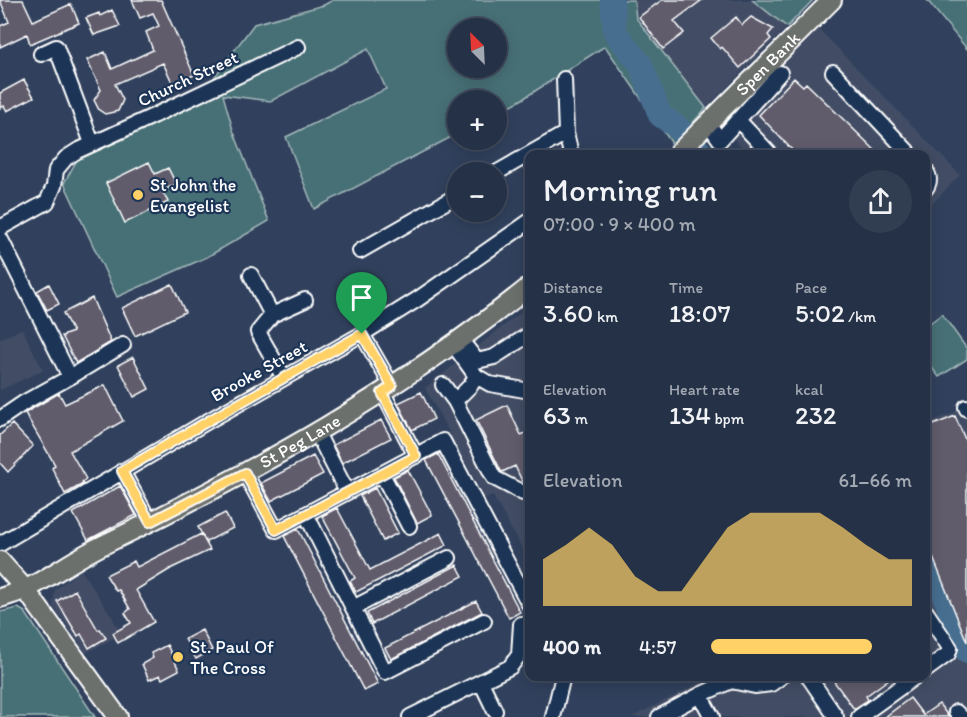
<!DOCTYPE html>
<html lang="en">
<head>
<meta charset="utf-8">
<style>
  body { margin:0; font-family:Itim,sans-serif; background:#313d51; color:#f1f3f6; height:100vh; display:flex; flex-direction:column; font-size:22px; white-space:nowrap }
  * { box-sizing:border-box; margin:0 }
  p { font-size:20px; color:#a3a9b3 }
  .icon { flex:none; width:33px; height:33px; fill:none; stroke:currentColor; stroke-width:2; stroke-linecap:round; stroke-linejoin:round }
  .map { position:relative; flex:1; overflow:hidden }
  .panel { position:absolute; left:525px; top:150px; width:405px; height:531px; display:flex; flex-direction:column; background:#253146; border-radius:12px; box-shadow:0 3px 15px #0003,0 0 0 2px #424c5f }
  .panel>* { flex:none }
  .needle { width:39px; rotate:336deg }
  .fabs { position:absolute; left:447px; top:18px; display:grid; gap:12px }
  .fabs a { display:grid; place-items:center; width:60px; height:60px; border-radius:50%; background:#253146; box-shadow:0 3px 15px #0003,0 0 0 2px #424c5f; font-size:30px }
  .pin { position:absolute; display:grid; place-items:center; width:51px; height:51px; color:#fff; margin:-62px -26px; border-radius:50% 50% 50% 0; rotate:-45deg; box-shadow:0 0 6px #0007 }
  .pin .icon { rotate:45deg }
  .round { display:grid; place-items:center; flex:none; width:63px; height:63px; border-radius:32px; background:#313d51 }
  .headline { display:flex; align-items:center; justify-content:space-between; height:102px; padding:0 18px }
  h1 { font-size:33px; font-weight:600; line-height:45px }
  .stats { display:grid; grid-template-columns:repeat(3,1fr); gap:9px; height:102px; padding:6px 18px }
  .stats div { display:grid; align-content:center }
  .stats b { font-size:26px; font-weight:600 }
  .stats small { font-size:16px; font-weight:400 }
  .stats p { font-size:16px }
  .chart { height:168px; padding:12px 18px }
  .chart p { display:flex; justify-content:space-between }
  .chart svg { width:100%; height:108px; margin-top:6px; fill:#ffd166; opacity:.7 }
  ul { padding:0 18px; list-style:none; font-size:20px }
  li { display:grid; grid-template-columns:96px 72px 1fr; align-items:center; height:45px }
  li i { height:15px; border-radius:8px; background:#ffd166 }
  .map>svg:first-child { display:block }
  .built { fill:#434d65 }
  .green { fill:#477076; stroke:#a3b8ba; stroke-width:1.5; fill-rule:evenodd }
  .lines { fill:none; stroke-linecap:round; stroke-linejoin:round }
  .river { stroke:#476e8f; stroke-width:24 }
  .building { fill:#605c6c; stroke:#fff; stroke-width:1.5 }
  .minor-casing { stroke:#fff; stroke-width:18 }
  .major-casing { stroke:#fff; stroke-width:22 }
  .minor { stroke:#1d3557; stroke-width:14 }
  .major { stroke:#6c706d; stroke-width:18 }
  .route-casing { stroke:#fff; stroke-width:12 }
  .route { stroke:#ffd166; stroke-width:8 }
  .poi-dot { fill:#ffd166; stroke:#1d3557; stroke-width:2 }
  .labels { text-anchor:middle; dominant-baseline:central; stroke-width:4.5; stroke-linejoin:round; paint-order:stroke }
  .street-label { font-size:18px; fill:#fff; stroke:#1d3557 }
  .poi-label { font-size:18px; fill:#fff; stroke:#1d3557; text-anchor:start }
</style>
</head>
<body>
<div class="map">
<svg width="967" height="717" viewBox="0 0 967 717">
  <rect width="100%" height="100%" fill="#31415d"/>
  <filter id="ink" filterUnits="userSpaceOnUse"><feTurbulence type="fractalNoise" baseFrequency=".0167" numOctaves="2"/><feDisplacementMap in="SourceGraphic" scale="12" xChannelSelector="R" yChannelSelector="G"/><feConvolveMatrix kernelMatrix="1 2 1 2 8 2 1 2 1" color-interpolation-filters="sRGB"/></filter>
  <g filter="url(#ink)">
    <!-- built -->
    <path class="built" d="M634 0H752L787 27 706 108 636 18Z
      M814 24 960 175 926 210V154H746L720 121Z
      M529 306V561L493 496 485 498 425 388Z
      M22 329 43 370 0 390V339Z
      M967 402V717H632L712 677 926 676V567L932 564 926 548V423L952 414Z
      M81 570 112 617 121 634 86 653 53 606 55 590Z"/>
    <!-- green -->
    <path class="green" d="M333 0H634L636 18 706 108 673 145 605 46 521 100 497 113 496 100H458L457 134 314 209 286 137 386 89 368 49 271 101 223 95 233 130 269 221 207 257 117 297 64 183 77 160 132 135 128 124 213 79 254 24 324 5ZM458 28H496V68H458Z
      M752 0H813L787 27Z
      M927 0H967V49Z
      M942 314 967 349V359L939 377 926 360V326Z
      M18 608 25 612 95 717H0V612Z"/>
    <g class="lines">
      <!-- river -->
      <path class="river" d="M612 0 615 32 641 65 660 115 677 127 702 154
        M926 554 967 651"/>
    </g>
    <!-- building -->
    <path class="building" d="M0 0H23L33 21 71 4 79 23 30 44 27 34 0 47V26L9 22Z
      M132 0H161L194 75 173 84 163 63 115 84 123 100 118 111 105 114 99 110 94 100 101 90 87 60 105 52 112 69 153 50 146 32 159 26 153 13 140 18Z
      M662 0H702L674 21 684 33 663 49 639 17Z
      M112 10 120 26 94 35 86 18 99 13 100 16Z
      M736 17 742 25 751 17 773 29 768 35 771 39 740 68 722 47 720 49 711 38Z
      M794 78 803 86 806 83 879 154H796L759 115Z
      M24 80 34 97 7 111 4 106 0 108V93Z
      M149 162 155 174 168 168 176 184 162 191 168 202 125 223 106 183Z
      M49 284 59 304 47 310 37 291Z
      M172 284 185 312 135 336 122 308Z
      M92 298 111 342 76 363 62 336 73 332 63 313Z
      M133 357 149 389 134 397 118 365Z
      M105 385 123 421 70 451 86 479 82 482 83 484 65 494 52 468 55 465 25 413 59 393 65 404Z
      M421 392 434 419 412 430 398 403Z
      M507 405 521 435 530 431V478L522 481 515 466 502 472 501 471 476 420Z
      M955 416 967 444V642L926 540V428Z
      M381 420 391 438 342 463 333 445Z
      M12 424 33 446 8 472 0 463V435Z
      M438 454 520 612 509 618 426 460Z
      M313 456 323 474 271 501 261 483Z
      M408 470 432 515 417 523 394 477Z
      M120 486 136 515 88 540 73 513Z
      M375 488 398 533 383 541 360 496Z
      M337 508 370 570 441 533 447 545 356 592 350 581 355 578 322 516Z
      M225 513 233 528 206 542 198 527Z
      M298 529 378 684 364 691 284 536Z
      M201 534 210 550 172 568 136 590 154 622 118 643 113 633 131 623 125 613 130 609 119 590 116 591 106 575 134 561 137 567Z
      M457 565 463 576 372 624 367 613Z
      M75 590 98 630 100 629 106 638 89 648 81 634 78 636 57 601Z
      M476 601 482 612 391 659 385 648Z
      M202 630 212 650 196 659 185 639Z
      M167 645 179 670 162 679 160 675 149 680 142 664 153 658 151 653Z
      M830 676H893L866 696 868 700 854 709Z
      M910 698 923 715 939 704 949 717H885Z"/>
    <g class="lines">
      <!-- minor casing -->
      <g class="minor-casing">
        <path id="minor" d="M41 54 56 47 92 143
          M833 72 910 154
          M564 79 566 133
          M738 120 770 154
          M708 123 720 140 780 73
          M926 171C930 177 930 182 926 188
          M496 173 566 133 571 154
          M0 228 47 202 54 186 56 170 66 158 77 151 149 118 298 47
          M0 238 70 377
          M360 251 458 195
          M251 275 272 315
          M362 334 392 386
          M453 344 476 376 490 384 530 391
          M467 348 477 361 494 357 530 334
          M284 378 258 332 272 315 305 300
          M443 385 455 401 494 478 523 493 530 490
          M383 393 416 456
          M455 401 471 385 476 376
          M966 407 967 409
          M0 419 25 402 70 377 123 345
          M317 433 347 492
          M122 471 150 522
          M245 473 276 530 443 441 529 604
          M382 474 409 526
          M306 514 385 672 484 621
          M0 544 208 421 362 334 418 299 530 221
          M353 608 449 558
          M926 612 950 648 948 654 926 670
          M808 676 836 717
          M481 682 495 711
          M700 695 731 681 755 686 771 684 782 676
          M956 712 961 717
          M410 717 510 667 519 655 521 624
          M553 717 563 676
          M659 717 700 695 712 717
          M859 717 916 676"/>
      </g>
      <!-- major casing -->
      <g class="major-casing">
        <g id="major">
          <path id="s1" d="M677 154 832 0"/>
          <path d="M0 561 25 589 118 717"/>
          <path id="s2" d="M0 598C8 595 18 593 26 589 53 576 77 557 105 544 254 472 400 391 530 286"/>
        </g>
      </g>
      <!-- minor -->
      <use href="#minor" class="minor"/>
      <!-- major -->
      <use href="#major" class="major"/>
    </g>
  </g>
  <g class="lines" filter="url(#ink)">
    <!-- route casing -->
    <g class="route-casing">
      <path id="route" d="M362 334 392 386 382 393 416 456 276 530 245 473 150 522 122 471 208 421Z"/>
    </g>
    <!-- route -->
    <use href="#route" class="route"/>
  </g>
  <!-- markers -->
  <g class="poi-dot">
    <circle cx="138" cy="195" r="6"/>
    <circle cx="178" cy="657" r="6"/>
  </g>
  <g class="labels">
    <!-- street labels -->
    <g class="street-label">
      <text stroke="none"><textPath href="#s1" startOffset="128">Spen Bank</textPath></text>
      <text transform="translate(188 79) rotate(-25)">Church Street</text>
      <text transform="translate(259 371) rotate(-29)">Brooke Street</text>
      <text stroke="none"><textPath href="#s2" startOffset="339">St Peg Lane</textPath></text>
    </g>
    <!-- poi labels -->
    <g class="poi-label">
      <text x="150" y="185">St John the<tspan x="150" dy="21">Evangelist</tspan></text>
      <text x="190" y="647">St. Paul Of<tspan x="190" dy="21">The Cross</tspan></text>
    </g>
  </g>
</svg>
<div class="fabs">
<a><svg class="needle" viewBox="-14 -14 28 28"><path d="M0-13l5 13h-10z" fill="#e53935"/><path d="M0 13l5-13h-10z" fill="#a3a9b3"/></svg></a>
<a>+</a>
<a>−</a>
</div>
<div class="pin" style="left:362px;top:334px;background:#1e9e55"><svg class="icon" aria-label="arrive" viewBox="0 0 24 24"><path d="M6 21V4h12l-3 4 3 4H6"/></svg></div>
<section class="panel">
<div class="headline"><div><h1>Morning run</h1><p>07:00 · 9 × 400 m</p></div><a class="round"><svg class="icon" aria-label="share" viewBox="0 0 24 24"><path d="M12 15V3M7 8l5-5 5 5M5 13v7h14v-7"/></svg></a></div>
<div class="stats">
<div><p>Distance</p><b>3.60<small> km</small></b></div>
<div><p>Time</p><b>18:07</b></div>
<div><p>Pace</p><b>5:02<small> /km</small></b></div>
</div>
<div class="stats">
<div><p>Elevation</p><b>63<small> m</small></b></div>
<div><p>Heart rate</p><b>134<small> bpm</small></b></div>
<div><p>kcal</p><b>232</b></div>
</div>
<div class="chart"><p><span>Elevation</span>61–66 m</p>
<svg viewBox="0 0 160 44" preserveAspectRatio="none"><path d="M0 44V25L10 19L20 12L30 19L40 32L50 38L60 38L70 25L80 12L90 6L100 6L110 6L120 6L130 12L140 19L150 25L160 25V44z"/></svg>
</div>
<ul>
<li><b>400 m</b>4:57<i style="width:80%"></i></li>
</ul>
</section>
</div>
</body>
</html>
